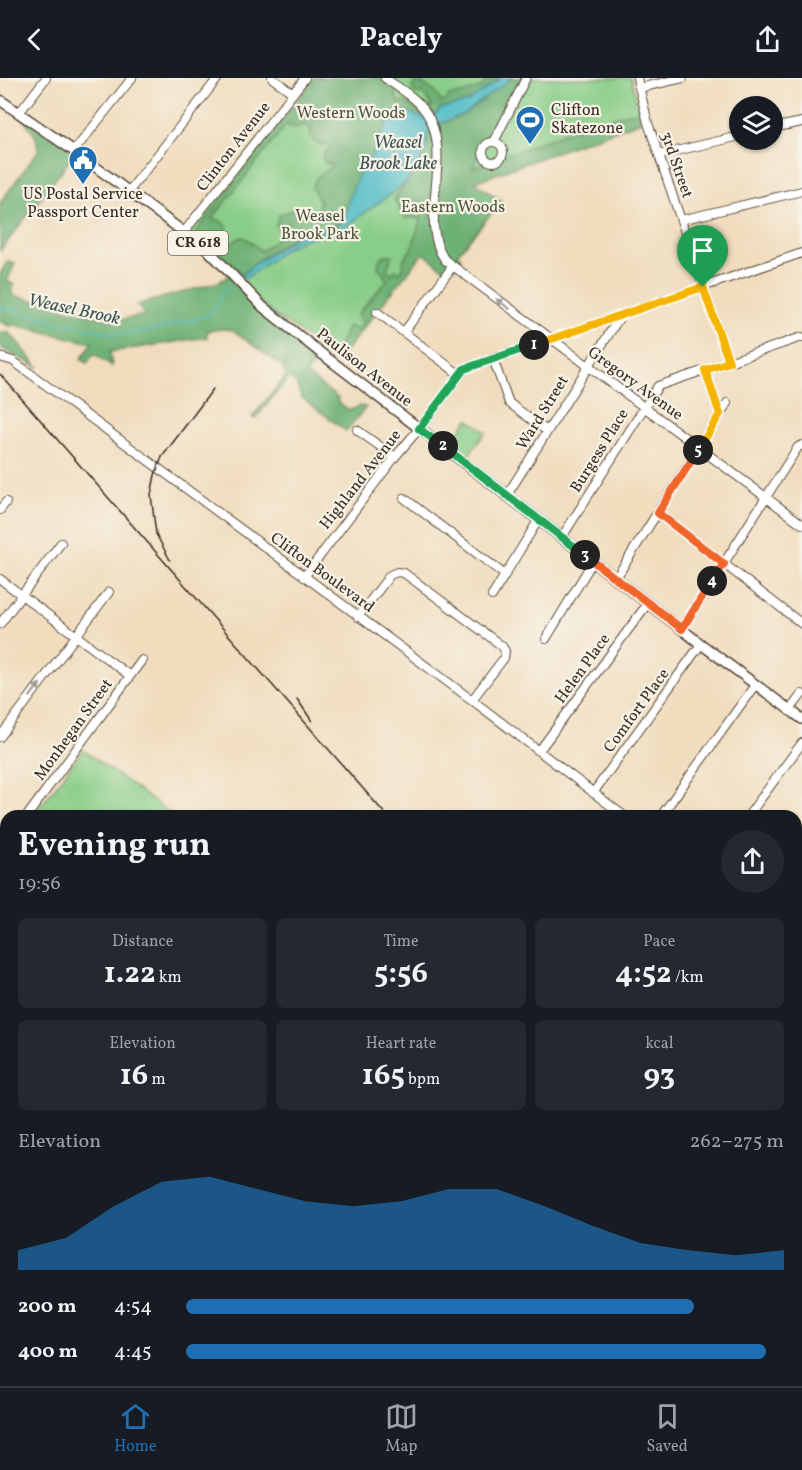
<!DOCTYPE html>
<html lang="en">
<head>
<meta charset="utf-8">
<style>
  body { margin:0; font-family:Vollkorn,serif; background:#242831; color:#f1f3f6; height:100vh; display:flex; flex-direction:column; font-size:22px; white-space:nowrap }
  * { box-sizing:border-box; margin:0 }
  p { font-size:20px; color:#9ea1a6 }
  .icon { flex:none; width:33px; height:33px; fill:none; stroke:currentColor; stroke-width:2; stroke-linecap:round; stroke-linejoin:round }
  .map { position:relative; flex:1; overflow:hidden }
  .side { position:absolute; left:0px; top:732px; width:802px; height:576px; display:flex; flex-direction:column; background:#171b24; border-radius:18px 18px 0 0; box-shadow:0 2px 4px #0004 }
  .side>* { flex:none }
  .controls { position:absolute; left:729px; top:18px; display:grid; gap:12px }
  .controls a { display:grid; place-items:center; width:54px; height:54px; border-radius:50%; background:#171b24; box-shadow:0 2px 4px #0004; font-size:30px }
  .pin { position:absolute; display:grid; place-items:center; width:51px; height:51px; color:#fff; margin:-62px -26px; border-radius:50% 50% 50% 0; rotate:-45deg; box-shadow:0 0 6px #0007 }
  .pin .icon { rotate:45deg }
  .km { position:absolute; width:30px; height:30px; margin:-15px; border-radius:50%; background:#222; color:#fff; font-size:16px; line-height:30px; text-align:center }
  .round { display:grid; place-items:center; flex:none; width:63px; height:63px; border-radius:32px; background:#242831 }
  .headline { display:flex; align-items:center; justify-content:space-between; height:102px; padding:0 18px }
  h1 { font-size:33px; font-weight:700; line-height:45px }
  .metrics { display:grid; grid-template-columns:repeat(3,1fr); gap:9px; height:102px; padding:6px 18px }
  .metrics div { display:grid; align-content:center; border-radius:9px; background:#242831; text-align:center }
  .metrics b { font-size:30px; font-weight:700 }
  .metrics small { font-size:16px; font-weight:400 }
  .metrics p { font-size:16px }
  .chart { height:168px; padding:12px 18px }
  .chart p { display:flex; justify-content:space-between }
  .chart svg { width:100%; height:108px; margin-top:6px; fill:#1f6fb2; opacity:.7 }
  ul { padding:0 18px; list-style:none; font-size:20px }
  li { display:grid; grid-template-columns:96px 72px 1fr; align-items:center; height:45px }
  li i { height:15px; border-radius:8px; background:#1f6fb2 }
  header { display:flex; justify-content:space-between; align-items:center; height:78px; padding:0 18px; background:#171b24; font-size:27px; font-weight:700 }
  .menu { display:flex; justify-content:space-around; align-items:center; height:84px; border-top:2px solid #363941; background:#171b24; font-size:16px; color:#9ea1a6 }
  .menu a { display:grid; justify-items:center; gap:3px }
  .menu .on { color:#1f6fb2 }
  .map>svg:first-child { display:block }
  .green { fill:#89ce88; stroke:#627c53; stroke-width:1.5 }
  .forest { fill:#6eb174; stroke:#546e49; stroke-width:1.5; fill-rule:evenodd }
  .water { fill:#4fbcc7; stroke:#457372; stroke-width:1.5 }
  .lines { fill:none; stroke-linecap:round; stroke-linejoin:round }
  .stream { stroke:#4fbcc7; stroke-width:1.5 }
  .minor-casing { stroke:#564536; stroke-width:10 }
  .major-casing { stroke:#564536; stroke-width:12 }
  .minor { stroke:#fff; stroke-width:8 }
  .major { stroke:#fff; stroke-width:9 }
  .rail { stroke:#3b2a1e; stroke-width:1.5 }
  .oneway { fill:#a79f9a }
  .split-1-casing { stroke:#fff; stroke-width:12 }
  .split-2-casing { stroke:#fff; stroke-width:12 }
  .split-3-casing { stroke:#fff; stroke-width:12 }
  .split-4-casing { stroke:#fff; stroke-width:12 }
  .split-5-casing { stroke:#fff; stroke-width:12 }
  .split-6-casing { stroke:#fff; stroke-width:12 }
  .split-1 { stroke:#f5b400; stroke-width:8 }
  .split-2 { stroke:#22a559; stroke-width:8 }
  .split-3 { stroke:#22a559; stroke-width:8 }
  .split-4 { stroke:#f0652b; stroke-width:8 }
  .split-5 { stroke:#f0652b; stroke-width:8 }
  .split-6 { stroke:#f5b400; stroke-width:8 }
  .labels { text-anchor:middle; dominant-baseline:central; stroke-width:4.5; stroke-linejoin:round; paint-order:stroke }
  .shield { fill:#f7f3e8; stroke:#73665b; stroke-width:1.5 }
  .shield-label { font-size:15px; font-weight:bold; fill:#3b2a1e }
  .poi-label { font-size:16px; fill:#3b2a1e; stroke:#f7f3e8; text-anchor:start }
  .park-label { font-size:16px; fill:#4e5338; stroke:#f7f3e8 }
  .street-label { font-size:16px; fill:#3b2a1e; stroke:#f7f3e8 }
  .water-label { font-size:18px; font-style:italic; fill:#415651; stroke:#f7f3e8 }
</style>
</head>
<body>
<header><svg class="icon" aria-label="back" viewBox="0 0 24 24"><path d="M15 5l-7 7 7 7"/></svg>Pacely<svg class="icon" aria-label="share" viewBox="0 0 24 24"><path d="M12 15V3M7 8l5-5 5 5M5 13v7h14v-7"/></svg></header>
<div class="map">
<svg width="802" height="1308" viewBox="0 0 802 1308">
  <rect width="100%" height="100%" fill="#f7f3e8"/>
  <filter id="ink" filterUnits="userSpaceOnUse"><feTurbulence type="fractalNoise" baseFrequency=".0167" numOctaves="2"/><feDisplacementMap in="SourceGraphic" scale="12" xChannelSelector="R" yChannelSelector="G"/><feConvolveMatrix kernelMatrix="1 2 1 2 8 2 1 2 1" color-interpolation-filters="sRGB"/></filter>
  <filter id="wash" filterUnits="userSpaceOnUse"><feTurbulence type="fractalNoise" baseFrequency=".008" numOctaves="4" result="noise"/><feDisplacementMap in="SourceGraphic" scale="24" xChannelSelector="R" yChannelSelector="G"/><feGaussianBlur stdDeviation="1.35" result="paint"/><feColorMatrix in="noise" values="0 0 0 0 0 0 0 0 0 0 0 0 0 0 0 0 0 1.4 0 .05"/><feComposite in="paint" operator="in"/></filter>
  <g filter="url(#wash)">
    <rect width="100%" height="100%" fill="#f1ddbe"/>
    <!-- green -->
    <path class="green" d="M314 0 382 3 385 0H631L641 43 474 104 502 123 457 176 461 180 454 190 423 175 339 281 263 229 184 154 291 31Z
      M468 341 486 354 467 379 450 366Z
      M83 672 174 738H33Z"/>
    <!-- forest -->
    <path class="forest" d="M314 0H379L396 12V19L399 25 406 24 420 35 432 28 422 14 419 16 414 14 412 9 415 5C426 5 437 14 441 24L446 23 449 18 462 16 482 9 488 0H521L472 90 572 52 627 35H639L641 43 474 104 502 123 457 176 461 180 448 194 423 175 339 281 337 280V273L348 248 357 251 363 244 357 237 387 202 378 189 379 182 385 177H392L387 192 392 196 395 192 400 194 404 188 403 182 412 170 421 140H405L394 121 417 90 399 34 390 40 367 86 358 98 350 118 346 139 332 149 302 156 290 161 256 184 242 197 211 166 195 155ZM286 47 296 50 305 47 311 51 310 57 314 63 321 67 327 65 330 68 329 72 324 74 323 81 327 86 330 85 332 89 317 99 312 109 320 125 314 135 305 137 296 130 279 137 276 147 282 157 261 173 247 161 241 159 232 165H226L227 148 219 142 212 141Z
      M19 35 76 74 0 173V125L38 73 36 59Z
      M7 184 15 185 7 204 14 206 12 217 114 243 145 237 137 227 219 204 231 196 318 280 306 296 338 320V325C346 331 350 334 359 328L366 329 346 353 301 319 296 305 289 300 255 341 252 339 286 298 282 288 232 252 221 251 207 253V259L110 274 112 288 94 276 87 285 81 281 92 265 15 247 9 248 0 243V196Z
      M0 254 10 255 39 290 0 269Z"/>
    <!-- water -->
    <path class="water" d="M501 0H512L464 36 443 45 439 44 428 54 426 71 417 90 406 105 345 149 336 154 305 161 288 169 245 201 242 197 257 184 297 158 334 150 342 144 345 139 350 118 358 98 367 86 390 40 402 33H407L419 39 436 36 441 30 468 24Z"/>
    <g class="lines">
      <!-- stream -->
      <path class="stream" d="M0 228 6 231 115 256 149 253 203 239 215 233 223 214 232 207"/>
    </g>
  </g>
  <g filter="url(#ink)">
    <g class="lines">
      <!-- minor casing -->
      <g class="minor-casing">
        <path id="minor" d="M272 0 293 15
          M385 0C398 10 416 19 425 33 456 76 416 142 445 182L802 446
          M637 0 648 45 729 284
          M639 10 683 0
          M19 35 46 0
          M772 50 802 44
          M483 74a10 10 0 1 1 20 0a10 10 0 1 1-20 0Z
          M494 64 526 0
          M74 73 132 0
          M659 77 740 58
          M129 113 218 0
          M681 142 802 113
          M184 154 305 0
          M377 234 460 297
          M404 254 452 189
          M0 279 13 283 35 299 472 622 624 738
          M493 281 509 325 547 353
          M705 292 720 336
          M357 352 395 379
          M507 417 621 237
          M404 420 505 497
          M0 432 6 424
          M658 435 802 546
          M562 459 658 308 802 259
          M304 499 395 379 424 345 464 291 802 175
          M616 500 727 325
          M0 501 130 598
          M492 518 539 441
          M358 539 390 497 397 494 404 495 502 568 505 573 504 580 472 622
          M0 546 61 465
          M682 551 798 369 802 367
          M546 561 593 483
          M789 633 802 616
          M0 659 109 514
          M539 673 648 525
          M593 715 701 566
          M27 738 142 582
          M661 738 755 607
          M748 738 802 665
          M0 774 6 766
          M0 779 6 783
          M796 866 802 870
          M0 887 6 879
          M796 926 802 919
          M796 1042 802 1035
          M0 1043 6 1037
          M796 1050 802 1054
          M0 1139 6 1133
          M0 1236 6 1230
          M70 1302 77 1308
          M184 1302 192 1308
          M291 1302 298 1306
          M557 1302 565 1308
          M672 1302 678 1308
          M28 1308 34 1302
          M382 1308 386 1302
          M491 1308 495 1302"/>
      </g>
      <!-- major casing -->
      <g class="major-casing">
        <path id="major" d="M0 22 74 73 208 172 263 229 322 276 701 566 802 641
          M0 968 6 973
          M440 1302 448 1308"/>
      </g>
      <!-- minor -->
      <use href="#minor" class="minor"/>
      <!-- major -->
      <use href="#major" class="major"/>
      <!-- rail -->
      <path class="rail" d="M0 296 387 738
        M170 482 156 456 151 417 155 397 162 379 213 311
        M297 621 312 643
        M796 1204 802 1211"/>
    </g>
    <!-- one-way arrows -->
    <defs><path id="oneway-solid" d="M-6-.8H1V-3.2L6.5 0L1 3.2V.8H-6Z" transform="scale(1.5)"/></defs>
    <g class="oneway">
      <use href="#oneway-solid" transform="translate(503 226) rotate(-144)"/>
      <use href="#oneway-solid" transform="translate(35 612) rotate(-53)"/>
    </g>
  </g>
  <g class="lines" filter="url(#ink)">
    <!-- split-1 casing -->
    <g class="split-1-casing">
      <path id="split-1" d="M534 267 703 209"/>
    </g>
    <!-- split-2 casing -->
    <g class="split-2-casing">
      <path id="split-2" d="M443 368 419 351 464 291 534 267"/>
    </g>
    <!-- split-3 casing -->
    <g class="split-3-casing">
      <path id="split-3" d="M443 368 585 477"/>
    </g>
    <!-- split-4 casing -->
    <g class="split-4-casing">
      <path id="split-4" d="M585 477 682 551 712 503"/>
    </g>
    <!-- split-5 casing -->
    <g class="split-5-casing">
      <path id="split-5" d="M698 372 658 435 724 486 712 503"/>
    </g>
    <!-- split-6 casing -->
    <g class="split-6-casing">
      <path id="split-6" d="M698 372 720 336 705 292 729 284 703 209"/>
    </g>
    <!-- split-1 -->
    <use href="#split-1" class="split-1"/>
    <!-- split-2 -->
    <use href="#split-2" class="split-2"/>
    <!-- split-3 -->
    <use href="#split-3" class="split-3"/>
    <!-- split-4 -->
    <use href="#split-4" class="split-4"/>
    <!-- split-5 -->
    <use href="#split-5" class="split-5"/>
    <!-- split-6 -->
    <use href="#split-6" class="split-6"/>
  </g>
  <!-- icons -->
  <defs>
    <g id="stadium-pin" transform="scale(1.5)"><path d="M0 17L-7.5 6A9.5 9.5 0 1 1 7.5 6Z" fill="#1f6fb2" stroke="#f7f3e8"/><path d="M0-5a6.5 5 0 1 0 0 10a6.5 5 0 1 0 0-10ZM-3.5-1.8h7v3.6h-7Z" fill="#fff"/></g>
    <g id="civic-pin" transform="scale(1.5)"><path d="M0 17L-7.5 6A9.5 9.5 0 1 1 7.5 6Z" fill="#1f6fb2" stroke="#f7f3e8"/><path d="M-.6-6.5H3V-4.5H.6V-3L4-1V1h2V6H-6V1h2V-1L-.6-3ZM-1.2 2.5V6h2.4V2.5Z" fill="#fff"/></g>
  </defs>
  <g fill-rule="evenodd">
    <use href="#stadium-pin" x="530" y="42"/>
    <use href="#civic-pin" x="83" y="82"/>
  </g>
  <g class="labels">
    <!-- shield labels -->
    <rect class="shield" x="168" y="153" width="60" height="24" rx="4.5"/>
    <g class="shield-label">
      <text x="198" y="165">CR 618</text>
    </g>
    <!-- poi labels -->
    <g class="poi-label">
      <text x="551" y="33">Clifton<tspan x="551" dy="18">Skatezone</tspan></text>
      <text x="83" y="117" text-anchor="middle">US Postal Service<tspan x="83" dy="18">Passport Center</tspan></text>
    </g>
    <!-- park labels -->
    <g class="park-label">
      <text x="351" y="36">Western Woods</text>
      <text x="453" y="130">Eastern Woods</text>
      <text x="320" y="139">Weasel<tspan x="320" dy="18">Brook Park</tspan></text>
    </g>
    <!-- street labels -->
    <g class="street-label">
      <text transform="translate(234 69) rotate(-52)">Clinton Avenue</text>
      <text transform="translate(676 87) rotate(71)">3rd Street</text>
      <text transform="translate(364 290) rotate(38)">Paulison Avenue</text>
      <text transform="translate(635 306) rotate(36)">Gregory Avenue</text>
      <text transform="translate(543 335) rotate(-58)">Ward Street</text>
      <text transform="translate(600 373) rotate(-58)">Burgess Place</text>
      <text transform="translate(361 402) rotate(-52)">Highland Avenue</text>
      <text transform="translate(322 495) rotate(36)">Clifton Boulevard</text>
      <text transform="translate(583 591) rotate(-54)">Helen Place</text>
      <text transform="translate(637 633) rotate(-54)">Comfort Place</text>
      <text transform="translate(74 652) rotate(-54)">Monhegan Street</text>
    </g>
    <!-- water labels -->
    <g class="water-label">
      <text x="398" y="65">Weasel<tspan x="398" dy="21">Brook Lake</tspan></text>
      <text transform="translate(74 232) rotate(12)">Weasel Brook</text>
    </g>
  </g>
</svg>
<div class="controls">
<a><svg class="icon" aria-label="layers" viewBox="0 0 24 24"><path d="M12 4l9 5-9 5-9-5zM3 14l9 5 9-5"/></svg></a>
</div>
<div class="pin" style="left:703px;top:209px;background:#1e9e55"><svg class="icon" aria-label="arrive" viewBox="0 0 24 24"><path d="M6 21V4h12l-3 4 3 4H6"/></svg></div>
<b class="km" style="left:534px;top:267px">1</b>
<b class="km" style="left:443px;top:368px">2</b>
<b class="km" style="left:585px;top:477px">3</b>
<b class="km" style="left:712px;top:503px">4</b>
<b class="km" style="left:698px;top:372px">5</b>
<section class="side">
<div class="headline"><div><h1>Evening run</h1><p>19:56</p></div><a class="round"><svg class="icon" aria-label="share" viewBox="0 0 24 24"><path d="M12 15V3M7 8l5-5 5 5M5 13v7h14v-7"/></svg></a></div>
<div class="metrics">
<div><p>Distance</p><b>1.22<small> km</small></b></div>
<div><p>Time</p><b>5:56</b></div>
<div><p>Pace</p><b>4:52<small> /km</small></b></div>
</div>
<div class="metrics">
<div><p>Elevation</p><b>16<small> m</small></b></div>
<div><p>Heart rate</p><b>165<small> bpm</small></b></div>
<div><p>kcal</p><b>93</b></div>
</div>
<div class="chart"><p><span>Elevation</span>262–275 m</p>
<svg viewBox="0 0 160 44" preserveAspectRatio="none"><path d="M0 44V36L10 31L20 18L30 8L40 6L50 11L60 16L70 18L80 16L90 11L100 11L110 18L120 26L130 33L140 36L150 38L160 36V44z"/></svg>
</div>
<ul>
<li><b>200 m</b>4:54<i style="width:85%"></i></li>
<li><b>400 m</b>4:45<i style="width:97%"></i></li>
</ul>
</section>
</div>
<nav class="menu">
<a class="on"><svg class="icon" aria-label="home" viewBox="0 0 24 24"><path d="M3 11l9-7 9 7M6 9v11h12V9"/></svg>Home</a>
<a><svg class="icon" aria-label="map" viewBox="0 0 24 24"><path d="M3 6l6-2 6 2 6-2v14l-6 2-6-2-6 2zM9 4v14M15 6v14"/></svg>Map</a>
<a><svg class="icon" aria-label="saved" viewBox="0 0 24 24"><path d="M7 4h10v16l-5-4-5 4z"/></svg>Saved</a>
</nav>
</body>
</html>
